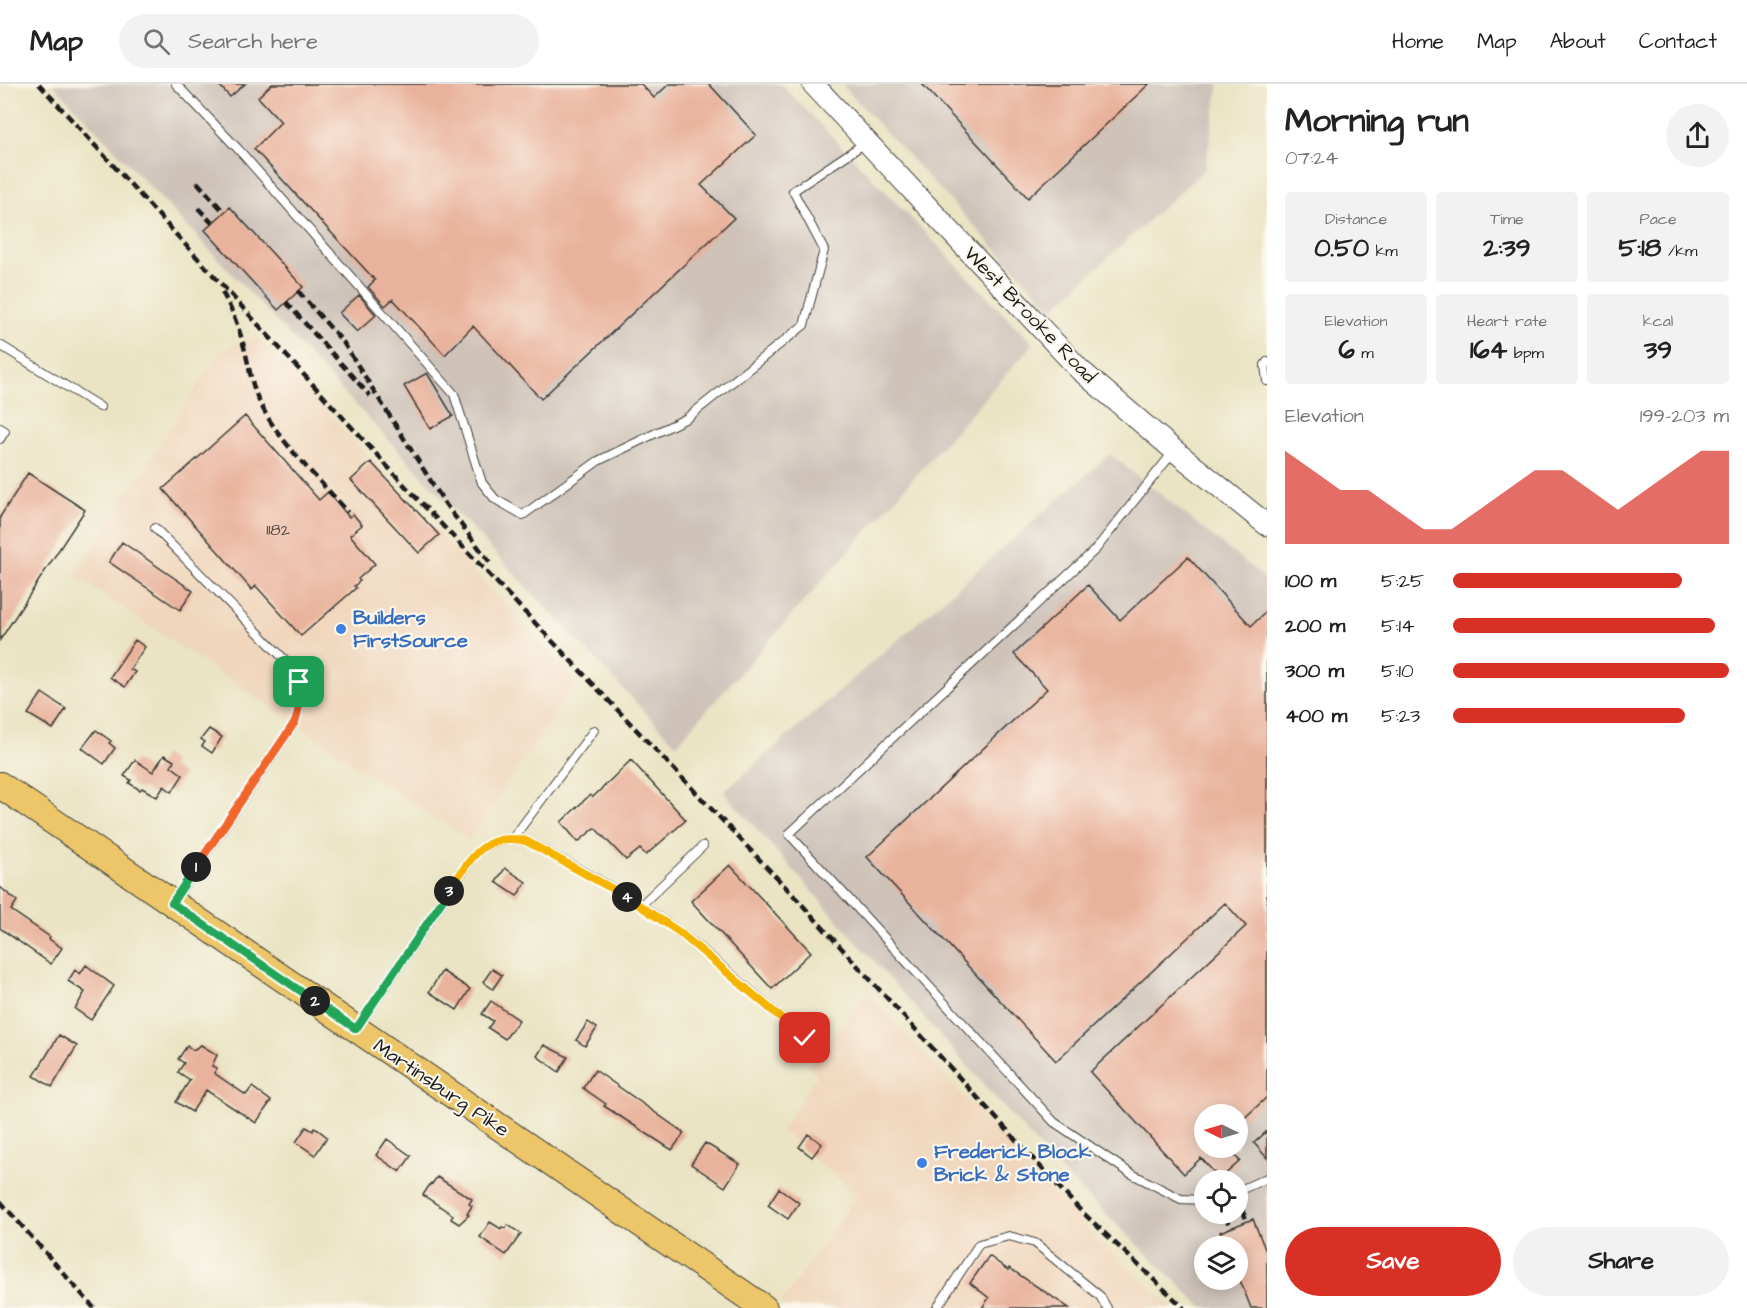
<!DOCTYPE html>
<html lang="en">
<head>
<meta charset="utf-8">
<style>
  body { margin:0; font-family:"Architects Daughter",sans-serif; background:#f2f2f2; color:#222; height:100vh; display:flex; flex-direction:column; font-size:22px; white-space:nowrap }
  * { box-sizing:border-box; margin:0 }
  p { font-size:20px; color:#767676 }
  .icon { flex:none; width:33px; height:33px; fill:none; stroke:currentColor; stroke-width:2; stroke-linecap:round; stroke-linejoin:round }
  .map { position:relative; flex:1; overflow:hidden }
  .side { display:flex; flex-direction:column; background:#fff; width:480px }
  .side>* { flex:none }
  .needle { width:39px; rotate:275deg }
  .tools { position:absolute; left:1194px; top:1020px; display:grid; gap:12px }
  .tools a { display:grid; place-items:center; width:54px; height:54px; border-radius:50%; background:#fff; box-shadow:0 3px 15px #0003; font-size:30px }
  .pin { position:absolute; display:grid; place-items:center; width:51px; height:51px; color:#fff; margin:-26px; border-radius:12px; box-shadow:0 3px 9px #0006 }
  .km { position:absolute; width:30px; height:30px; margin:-15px; border-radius:50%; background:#222; color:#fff; font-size:16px; line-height:30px; text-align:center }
  .round { display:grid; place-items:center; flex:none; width:63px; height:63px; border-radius:32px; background:#f2f2f2 }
  .overview { display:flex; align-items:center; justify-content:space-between; height:102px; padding:0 18px }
  h1 { font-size:33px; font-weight:800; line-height:45px }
  .figures { display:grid; grid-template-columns:repeat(3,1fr); gap:9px; height:102px; padding:6px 18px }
  .figures div { display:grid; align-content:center; border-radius:6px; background:#f2f2f2; text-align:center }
  .figures b { font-size:26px; font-weight:800 }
  .figures small { font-size:16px; font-weight:400 }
  .figures p { font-size:16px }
  .chart { height:168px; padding:12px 18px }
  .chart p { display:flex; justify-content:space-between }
  .chart svg { width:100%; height:108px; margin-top:6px; fill:#d93025; opacity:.7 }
  .primary-button { display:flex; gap:12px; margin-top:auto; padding:12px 18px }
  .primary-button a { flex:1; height:69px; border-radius:36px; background:#d93025; color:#fff; font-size:24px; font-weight:800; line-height:69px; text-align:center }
  .primary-button a+a { background:#f2f2f2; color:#222 }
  ul { padding:0 18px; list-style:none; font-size:20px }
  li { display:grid; grid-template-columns:96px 72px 1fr; align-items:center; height:45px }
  li i { height:15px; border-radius:8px; background:#d93025 }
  header { display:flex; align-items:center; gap:36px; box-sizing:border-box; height:84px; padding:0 30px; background:#fff; border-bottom:2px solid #e0e0e0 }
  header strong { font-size:28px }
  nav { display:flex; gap:33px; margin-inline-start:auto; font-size:21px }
  .search { width:420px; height:54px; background:#f2f2f2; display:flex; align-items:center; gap:15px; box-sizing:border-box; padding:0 21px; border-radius:33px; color:#767676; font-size:22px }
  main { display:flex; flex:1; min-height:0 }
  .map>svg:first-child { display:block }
  .built { fill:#f0d6bc }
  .industrial { fill:#cec2b9; fill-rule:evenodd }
  .building { fill:#e9b29c }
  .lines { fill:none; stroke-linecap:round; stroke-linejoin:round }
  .service-casing { stroke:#3b3a35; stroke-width:10 }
  .tertiary-casing { stroke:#3b3a35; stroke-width:23 }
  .primary-casing { stroke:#3b3a35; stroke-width:28 }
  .service { stroke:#fff; stroke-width:8 }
  .tertiary { stroke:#fff; stroke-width:21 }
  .primary { stroke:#ecc669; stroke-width:26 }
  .rail { stroke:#1c1c1c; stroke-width:4.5; stroke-dasharray:9 4.5; stroke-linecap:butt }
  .split-1-casing { stroke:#fff; stroke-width:12 }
  .split-2-casing { stroke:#fff; stroke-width:12 }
  .split-3-casing { stroke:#fff; stroke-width:12 }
  .split-4-casing { stroke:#fff; stroke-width:12 }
  .split-5-casing { stroke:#fff; stroke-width:12 }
  .split-1 { stroke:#f0652b; stroke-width:8 }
  .split-2 { stroke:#22a559; stroke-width:8 }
  .split-3 { stroke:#22a559; stroke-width:8 }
  .split-4 { stroke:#f5b400; stroke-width:8 }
  .split-5 { stroke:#f5b400; stroke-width:8 }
  .shop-dot { fill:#3f7fe0; stroke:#fbf7ec; stroke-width:2 }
  .labels { text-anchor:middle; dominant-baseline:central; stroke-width:4.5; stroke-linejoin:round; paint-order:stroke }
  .number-label { font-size:16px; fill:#4f423c }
  .street-label { font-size:20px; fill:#1c1c1c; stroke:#fbf7ec }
  .shop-label { font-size:20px; font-weight:bold; fill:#366cbe; stroke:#fbf7ec; text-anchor:start }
</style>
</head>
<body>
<header>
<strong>Map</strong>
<div class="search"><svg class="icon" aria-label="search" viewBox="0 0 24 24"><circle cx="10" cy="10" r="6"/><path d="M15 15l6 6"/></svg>Search here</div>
<nav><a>Home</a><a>Map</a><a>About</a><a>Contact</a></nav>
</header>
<main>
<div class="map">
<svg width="1267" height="1224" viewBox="0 0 1267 1224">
  <rect width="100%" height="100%" fill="#fbf7ec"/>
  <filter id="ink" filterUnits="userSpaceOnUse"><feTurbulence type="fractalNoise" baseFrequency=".0167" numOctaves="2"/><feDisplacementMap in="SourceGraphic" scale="12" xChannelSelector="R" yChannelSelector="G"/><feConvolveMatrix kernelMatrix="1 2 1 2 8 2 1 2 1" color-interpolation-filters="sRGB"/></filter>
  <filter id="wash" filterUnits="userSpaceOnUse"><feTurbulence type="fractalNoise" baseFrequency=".008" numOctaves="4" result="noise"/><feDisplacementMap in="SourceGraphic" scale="24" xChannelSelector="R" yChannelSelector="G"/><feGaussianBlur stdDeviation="1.35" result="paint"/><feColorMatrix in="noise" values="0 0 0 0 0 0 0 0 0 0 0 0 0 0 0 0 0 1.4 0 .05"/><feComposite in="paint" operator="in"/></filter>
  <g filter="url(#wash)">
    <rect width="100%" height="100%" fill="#eae4c4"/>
    <!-- built -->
    <path class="built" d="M257 251 576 599 468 756 75 492 220 267Z
      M867 909 1096 1154 1174 1224H789L781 1219 857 1111 781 1046 817 991 808 981Z"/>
    <!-- industrial -->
    <path class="industrial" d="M53 0H781L1033 260 676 661Z
      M841 0H1219L1205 85 1052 225Z
      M1110 370 1267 496V1224H1203L1057 1083 724 708ZM1204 1030H1238V1064H1204ZM1204 1096H1238V1130H1204ZM1204 1162H1238V1196H1204Z"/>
    <g id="blocks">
      <!-- building -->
      <path class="building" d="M218 0H245L230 13Z
        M272 0H641L654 14 669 0H709L756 51 701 101 734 134 541 315 473 242 445 271 393 215 385 222 368 203 375 196 254 65 281 38 258 13Z
        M922 0H1149L1028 114Z
        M230 123 303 203 278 226 205 146Z
        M359 211 376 231 357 248 339 229Z
        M427 289 453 332 430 345 404 302Z
        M245 332 319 416 328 408 349 433 353 430 362 441 350 451 375 480 358 495 360 497 354 502 356 504 301 552 256 502 252 506 163 405Z
        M371 378 439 451 419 469 351 396Z
        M28 389 85 426 0 556V433Z
        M122 458 193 507 180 526 109 478Z
        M1188 473 1251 542 1267 527V1013L1238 1040V1030H1204V1064H1227L1240 1077 1220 1095 1201 1074 1184 1090 1090 988 1246 842 1225 819 1056 977 867 773 1047 605 1014 570 1088 501 1120 536Z
        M135 556 145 563 130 585 135 588 125 603 110 593Z
        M42 609 66 625 53 645 28 630Z
        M209 645 222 653 212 669 202 662 205 658 201 655Z
        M96 646 111 657 109 659 115 664 104 680 82 664Z
        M164 671 174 677 171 682 183 691 172 708 164 702 157 713 142 704 140 706 129 699 131 696 124 692 135 676 153 688Z
        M631 676 686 736 646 771 640 765 626 776 595 744 578 758 561 738 590 711 593 713Z
        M730 781 811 868 772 905 691 817Z
        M505 784 526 798 517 812 496 798Z
        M0 803 17 817 11 826 50 853 49 855 62 864 51 880 0 844Z
        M86 881 114 902 91 936 75 925 85 908 68 897 75 886 80 890Z
        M492 885 502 891 493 905 483 898Z
        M442 887 470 905 457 926 429 908Z
        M491 917 519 936 505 955 488 944 493 937 482 930Z
        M588 938 597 944 585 962 576 956Z
        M59 951 77 962 52 1003 34 992Z
        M201 961 217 971 212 982 217 984 214 989 246 1011 252 1003 271 1017 256 1039 206 1006 192 1028 176 1018 190 996 178 988 184 979 178 975 187 962 193 966Z
        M544 961 568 973 559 988 537 972Z
        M595 986 684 1049 672 1066 604 1022 606 1020 583 1004Z
        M306 1043 313 1047 314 1044 318 1046 327 1053 315 1071 296 1058Z
        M1267 1047V1074L1254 1059Z
        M808 1050 822 1060 812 1073 799 1063Z
        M387 1055 411 1072 400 1088 376 1071Z
        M705 1059 740 1080 725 1103 691 1080Z
        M437 1093 472 1115 469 1120 472 1122 467 1130 469 1131 459 1140 451 1135 453 1131 423 1111 431 1099 432 1100Z
        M779 1104 799 1119 788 1135 768 1121Z
        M1253 1135 1267 1170V1224H1251L1238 1191V1162H1226L1220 1148Z
        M490 1138 501 1145 502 1143 505 1144 508 1141 521 1150 506 1171 480 1153Z
        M989 1172 1008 1186 1009 1184 1069 1224H982L989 1214 970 1199Z"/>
    </g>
  </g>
  <g filter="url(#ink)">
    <use href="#blocks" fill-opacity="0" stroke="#3b3a35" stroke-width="1.5"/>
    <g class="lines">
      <!-- service casing -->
      <g class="service-casing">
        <path id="service" d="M176 0 239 66 454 310 482 399 495 415 523 431 598 377 687 334 804 241 824 166 793 107 865 59
          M0 261 100 323
          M1267 278 1265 281 1267 297
          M0 344 5 347 0 355
          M1174 367 1096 465 789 750 1054 1038 1130 1089 1181 1115 1204 1116
          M155 444 294 585C302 605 303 623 292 643L173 818
          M513 754 594 646
          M640 822 703 762
          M357 944 472 774C487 757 504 752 526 757 578 785 632 812 679 848 723 881 763 919 805 954
          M1238 1107 1267 1094
          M937 1224 979 1160 1009 1152 1035 1159 1100 1212 1107 1224"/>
      </g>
      <!-- tertiary casing -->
      <g class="tertiary-casing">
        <path id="tertiary" d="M813 0 1080 286 1175 367 1267 441"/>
      </g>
      <!-- primary casing -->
      <g class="primary-casing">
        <path id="primary" d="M0 701 764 1224"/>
      </g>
      <!-- service -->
      <use href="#service" class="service"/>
      <!-- tertiary -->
      <use href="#tertiary" class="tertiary"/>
      <!-- primary -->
      <use href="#primary" class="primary"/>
      <!-- rail -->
      <path class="rail" d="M39 0 408 405 795 813 1079 1125 1184 1224
        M197 98 224 128
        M198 124 212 139
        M298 207 343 258 446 421 492 481
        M222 208C232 225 239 244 244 263 249 281 251 300 259 317 279 359 317 393 348 428
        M286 218 370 312
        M0 1117 94 1224
        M1242 1126 1247 1137
        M1225 1131 1230 1144"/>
    </g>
  </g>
  <g class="lines" filter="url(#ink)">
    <!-- split-1 casing -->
    <g class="split-1-casing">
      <path id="split-1" d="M196 783 295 638C300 624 301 613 299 598"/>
    </g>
    <!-- split-2 casing -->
    <g class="split-2-casing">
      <path id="split-2" d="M196 783 172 819 315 917"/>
    </g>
    <!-- split-3 casing -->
    <g class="split-3-casing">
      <path id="split-3" d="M315 917 356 945 449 807"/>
    </g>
    <!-- split-4 casing -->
    <g class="split-4-casing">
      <path id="split-4" d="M449 807C470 776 483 747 526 757L627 813"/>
    </g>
    <!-- split-5 casing -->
    <g class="split-5-casing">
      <path id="split-5" d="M627 813 679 848 805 954"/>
    </g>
    <!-- split-1 -->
    <use href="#split-1" class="split-1"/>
    <!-- split-2 -->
    <use href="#split-2" class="split-2"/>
    <!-- split-3 -->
    <use href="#split-3" class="split-3"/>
    <!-- split-4 -->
    <use href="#split-4" class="split-4"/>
    <!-- split-5 -->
    <use href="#split-5" class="split-5"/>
  </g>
  <!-- markers -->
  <g class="shop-dot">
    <circle cx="341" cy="545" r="6"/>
    <circle cx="922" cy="1079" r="6"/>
  </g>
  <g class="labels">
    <!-- number labels -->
    <g class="number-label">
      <text x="278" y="446">1182</text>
    </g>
    <!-- street labels -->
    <g class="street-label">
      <text transform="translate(1030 231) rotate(46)">West Brooke Road</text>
      <text transform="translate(441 1004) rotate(34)">Martinsburg Pike</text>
    </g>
    <!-- shop labels -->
    <g class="shop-label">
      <text x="353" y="534">Builders<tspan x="353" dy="23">FirstSource</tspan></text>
      <text x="934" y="1068">Frederick Block<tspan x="934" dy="23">Brick &amp; Stone</tspan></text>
    </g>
  </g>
</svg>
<div class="tools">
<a><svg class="needle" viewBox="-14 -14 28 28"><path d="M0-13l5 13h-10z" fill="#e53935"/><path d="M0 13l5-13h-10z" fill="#767676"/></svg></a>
<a><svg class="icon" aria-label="locate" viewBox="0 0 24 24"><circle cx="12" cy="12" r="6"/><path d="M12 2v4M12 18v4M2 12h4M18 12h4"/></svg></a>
<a><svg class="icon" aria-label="layers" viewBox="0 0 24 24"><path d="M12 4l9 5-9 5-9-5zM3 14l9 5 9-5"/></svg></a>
</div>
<div class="pin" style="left:299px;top:598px;background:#1e9e55"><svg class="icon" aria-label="arrive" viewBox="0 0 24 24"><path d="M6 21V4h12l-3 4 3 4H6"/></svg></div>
<div class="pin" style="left:805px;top:954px;background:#d93025"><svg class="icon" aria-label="check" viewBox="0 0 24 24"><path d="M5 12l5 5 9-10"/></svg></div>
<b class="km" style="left:196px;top:783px">1</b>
<b class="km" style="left:315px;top:917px">2</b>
<b class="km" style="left:449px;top:807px">3</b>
<b class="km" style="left:627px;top:813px">4</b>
</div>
<section class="side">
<div class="overview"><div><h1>Morning run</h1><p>07:24</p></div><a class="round"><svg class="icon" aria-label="share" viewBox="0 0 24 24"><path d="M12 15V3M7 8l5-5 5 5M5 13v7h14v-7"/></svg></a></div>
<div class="figures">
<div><p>Distance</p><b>0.50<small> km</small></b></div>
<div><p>Time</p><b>2:39</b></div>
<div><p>Pace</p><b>5:18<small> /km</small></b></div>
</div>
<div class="figures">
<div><p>Elevation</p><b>6<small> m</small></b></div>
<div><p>Heart rate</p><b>164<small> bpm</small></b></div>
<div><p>kcal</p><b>39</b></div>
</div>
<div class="chart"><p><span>Elevation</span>199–203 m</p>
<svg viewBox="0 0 160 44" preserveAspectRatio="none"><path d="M0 44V6L10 14L20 22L30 22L40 30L50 38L60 38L70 30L80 22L90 14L100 14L110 22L120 30L130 22L140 14L150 6L160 6V44z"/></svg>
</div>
<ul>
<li><b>100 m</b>5:25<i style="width:83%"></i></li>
<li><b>200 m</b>5:14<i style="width:95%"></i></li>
<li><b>300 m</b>5:10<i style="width:100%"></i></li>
<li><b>400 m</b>5:23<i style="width:84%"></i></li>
</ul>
<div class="primary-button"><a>Save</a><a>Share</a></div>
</section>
</main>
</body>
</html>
